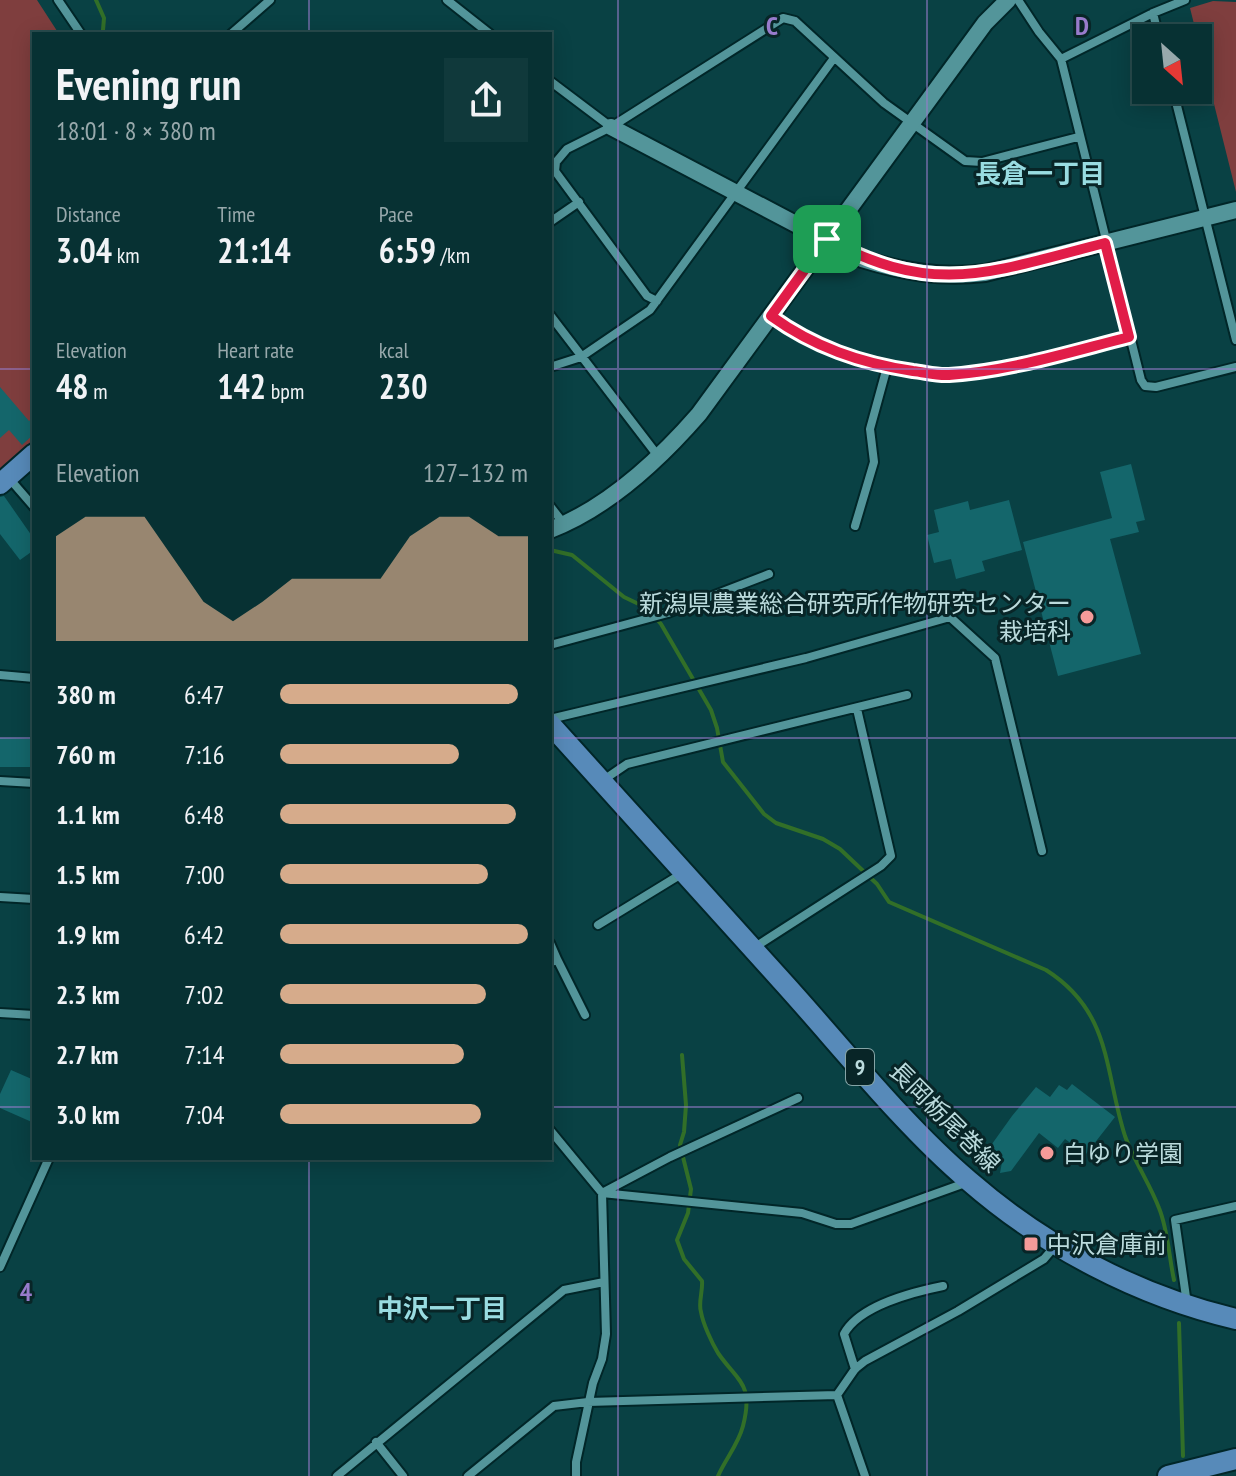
<!DOCTYPE html>
<html lang="en">
<head>
<meta charset="utf-8">
<style>
  body { margin:0; font-family:"PT Sans Narrow","Noto Sans JP",sans-serif; background:#10393b; color:#f1f3f6; height:100vh; display:flex; flex-direction:column; font-size:30px; white-space:nowrap }
  * { box-sizing:border-box; margin:0 }
  p { font-size:26px; color:#98a9ac }
  .icon { flex:none; width:44px; height:44px; fill:none; stroke:currentColor; stroke-width:2; stroke-linecap:round; stroke-linejoin:round }
  .map { position:relative; flex:1; overflow:hidden }
  .panel { position:absolute; left:32px; top:32px; width:520px; height:1128px; display:flex; flex-direction:column; background:#073133; border-radius:0px; box-shadow:0 4px 20px #0003,0 0 0 2px #284c4e }
  .panel>* { flex:none }
  .needle { width:52px; rotate:153deg }
  .fabs { position:absolute; left:1132px; top:24px; display:grid; gap:16px }
  .fabs a { display:grid; place-items:center; width:80px; height:80px; border-radius:0px; background:#073133; box-shadow:0 4px 20px #0003,0 0 0 2px #284c4e; font-size:40px }
  .pin { position:absolute; display:grid; place-items:center; width:68px; height:68px; color:#fff; margin:-34px; border-radius:16px; box-shadow:0 4px 12px #0006 }
  .round { display:grid; place-items:center; flex:none; width:84px; height:84px; border-radius:0px; background:#10393b }
  .head { display:flex; align-items:center; justify-content:space-between; height:136px; padding:0 24px }
  h1 { font-size:44px; font-weight:700; line-height:60px }
  .figures { display:grid; grid-template-columns:repeat(3,1fr); gap:12px; height:136px; padding:8px 24px }
  .figures div { display:grid; align-content:center }
  .figures b { font-size:34px; font-weight:700 }
  .figures small { font-size:22px; font-weight:400 }
  .figures p { font-size:22px }
  .chart { height:224px; padding:16px 24px }
  .chart p { display:flex; justify-content:space-between }
  .chart svg { width:100%; height:144px; margin-top:8px; fill:#d6ab8b; opacity:.7 }
  ul { padding:0 24px; list-style:none; font-size:26px }
  li { display:grid; grid-template-columns:128px 96px 1fr; align-items:center; height:60px }
  li i { height:20px; border-radius:10px; background:#d6ab8b }
  .map>svg:first-child { display:block }
  .green { fill:#7f3e3e }
  .lines { fill:none; stroke-linecap:round; stroke-linejoin:round }
  .stream { stroke:#326f28; stroke-width:4 }
  .building { fill:#14666b }
  .street-casing { stroke:#012628; stroke-width:12 }
  .secondary-casing { stroke:#012628; stroke-width:20 }
  .primary-casing { stroke:#012628; stroke-width:24 }
  .street { stroke:#53959a; stroke-width:8 }
  .secondary { stroke:#53959a; stroke-width:16 }
  .primary { stroke:#578ab9; stroke-width:20 }
  .route-casing { stroke:#fff; stroke-width:16 }
  .route { stroke:#e11d48; stroke-width:10 }
  .grid { fill:none; stroke:#987bcc; stroke-width:2; stroke-opacity:0.55 }
  .poi-dot { fill:#f59b99; stroke:#082527; stroke-width:3 }
  .labels { text-anchor:middle; dominant-baseline:central; stroke-width:6; stroke-linejoin:round; paint-order:stroke }
  .shield { fill:#082527; stroke:#85a4a6; stroke-width:2 }
  .shield-label { font-size:22px; font-weight:bold; fill:#bbdbdd }
  .poi-label { font-size:24px; fill:#bbdbdd; stroke:#082527; text-anchor:start }
  .street-label { font-size:24px; fill:#bbdbdd; stroke:#082527 }
  .neighbourhood-label { font-size:26px; font-weight:bold; fill:#99dce1; stroke:#082527 }
  .grid-label { font-size:26px; text-anchor:middle; font-weight:bold; fill:#987bcc; stroke:#082527; stroke-width:6; stroke-linejoin:round; paint-order:stroke }
</style>
</head>
<body>
<div class="map">
<svg width="1236" height="1476" viewBox="0 0 1236 1476">
  <rect width="100%" height="100%" fill="#094144"/>
  <!-- green -->
  <path class="green" d="M0 0H37L59 34H34V444L0 473Z
    M1213 1 1236 2V192L1190 8Z"/>
  <g class="lines">
    <!-- stream -->
    <path class="stream" d="M96 0 104 18 103 30
      M550 550 572 555 624 597 647 608 661 624 711 710 717 728 723 762 764 814 776 823 823 839 840 849 877 884 889 902 1046 970C1112 1012 1104 1070 1125 1136 1134 1161 1150 1184 1159 1208 1168 1230 1169 1257 1174 1280
      M682 1055 686 1105 684 1132 680 1145 691 1189 688 1213 677 1240 684 1259 702 1281C703 1291 698 1303 701 1312 703 1324 712 1343 718 1353 738 1382 754 1383 743 1426 738 1445 726 1458 718 1476
      M1179 1323 1183 1456"/>
  </g>
  <!-- building -->
  <path class="building" d="M0 387 29 421 34 417V434L22 445 9 430 0 438Z
    M1131 464 1145 520 1136 522 1139 532 1110 539 1141 654 1058 676 1023 542 1112 518 1100 472Z
    M4 496 34 539V550L20 560 0 534V497Z
    M1009 500 1022 550 982 561 985 571 956 579 951 559 934 563 927 535 939 532 934 510 968 501 970 510Z
    M0 738 34 739V767H0Z
    M11 1070 34 1080V1123L0 1108V1094Z
    M1072 1084 1115 1117 1086 1154 1065 1139 1058 1148 1039 1133 1011 1171 1000 1173 1002 1162 987 1151 1012 1116 1036 1087 1050 1097 1059 1085 1067 1090Z"/>
  <g class="lines">
    <!-- street casing -->
    <g class="street-casing">
      <path id="street" d="M58 0 81 34
        M447 0 490 34
        M1018 0 1039 32 1061 59 1141 380 1145 386 1156 387 1236 367
        M1153 13 1159 38
        M231 34 270 0
        M1061 59 1153 13 1185 0
        M550 81 611 127
        M1173 90 1236 340
        M550 222 579 202
        M657 301 647 296 555 171 556 162 567 149 611 127 783 18 795 21 884 103 965 161 982 162 1078 137
        M550 315 658 456
        M771 316C814 347 860 363 913 371 924 372 937 376 949 375 1010 371 1070 352 1129 337
        M550 367 581 357 650 310 834 58
        M8 477 34 507
        M550 506 564 524
        M855 526 874 462 870 429 887 367
        M550 645 668 613 769 574
        M0 675 34 678
        M550 719 806 658 950 617 995 658 1042 851
        M0 781 34 783
        M602 781 627 764 907 695
        M0 897 34 899
        M598 925 683 873
        M550 943 557 959 550 963
        M755 947 881 866 891 856 857 709
        M557 959 585 1015
        M0 1013 34 1015
        M550 1130 602 1193 802 1213 836 1224H851L968 1182
        M0 1267 49 1158
        M1187 1304 1175 1220 1236 1206
        M855 1369 844 1334C859 1306 913 1292 943 1286
        M837 1395 855 1369 865 1361 958 1311 1044 1259 1055 1246
        M837 1395 865 1476
        M376 1442 403 1476
        M337 1476 564 1290 604 1282
        M468 1476 554 1406 588 1402 837 1395
        M576 1476V1462L593 1383 602 1359 606 1334 602 1193 670 1157 798 1098"/>
    </g>
    <!-- secondary casing -->
    <g class="secondary-casing">
      <path id="secondary" d="M611 127 862 259C904 272 941 278 985 273L1236 210
        M550 530C607 508 659 460 699 414L985 23 1008 0"/>
    </g>
    <!-- primary casing -->
    <g class="primary-casing">
      <path id="primary" d="M0 484 34 454
        M550 724C627 810 705 895 782 981 841 1046 903 1125 969 1181 1045 1247 1138 1296 1236 1319
        M1168 1476 1236 1459"/>
    </g>
    <!-- street -->
    <use href="#street" class="street"/>
    <!-- secondary -->
    <use href="#secondary" class="secondary"/>
    <!-- primary -->
    <use href="#primary" class="primary"/>
  </g>
  <g class="lines">
    <!-- route casing -->
    <g class="route-casing">
      <path id="route" d="M827 239C935 299 994 271 1105 243L1129 337C1070 352 1010 371 949 375 937 376 924 372 913 371 860 363 814 347 771 316Z"/>
    </g>
    <!-- route -->
    <use href="#route" class="route"/>
  </g>
  <!-- grid -->
  <path class="grid" d="M309 0V34M618 0V1476M927 0V1476M0 369H34M550 369H1236M0 738H34M550 738H1236M0 1107H34M550 1107H1236M309 1158V1476"/>
  <!-- markers -->
  <g class="poi-dot">
    <circle cx="1087" cy="617" r="8"/>
    <circle cx="1047" cy="1153" r="8"/>
    <rect x="1023" y="1236" width="16" height="16" rx="4"/>
  </g>
  <g class="labels">
    <!-- shield labels -->
    <rect class="shield" x="846" y="1049" width="28" height="36" rx="6"/>
    <g class="shield-label">
      <text x="860" y="1067">9</text>
    </g>
    <!-- poi labels -->
    <g class="poi-label">
      <text x="1071" y="603" text-anchor="end">新潟県農業総合研究所作物研究センター<tspan x="1071" dy="28">栽培科</tspan></text>
      <text x="1063" y="1153">白ゆり学園</text>
      <text x="1047" y="1244">中沢倉庫前</text>
    </g>
    <!-- street labels -->
    <g class="street-label">
      <text transform="translate(945 1117) rotate(45)">長岡栃尾巻線</text>
    </g>
    <!-- neighbourhood labels -->
    <g class="neighbourhood-label">
      <text x="1040" y="173">長倉一丁目</text>
      <text x="442" y="1308">中沢一丁目</text>
    </g>
  </g>
  <g class="grid-label">
    <text x="772" y="35">C</text>
    <text x="1082" y="35">D</text>
    <text x="26" y="1301">4</text>
  </g>
</svg>
<div class="fabs">
<a><svg class="needle" viewBox="-14 -14 28 28"><path d="M0-13l5 13h-10z" fill="#e53935"/><path d="M0 13l5-13h-10z" fill="#98a9ac"/></svg></a>
</div>
<div class="pin" style="left:827px;top:239px;background:#1e9e55"><svg class="icon" aria-label="arrive" viewBox="0 0 24 24"><path d="M6 21V4h12l-3 4 3 4H6"/></svg></div>
<section class="panel">
<div class="head"><div><h1>Evening run</h1><p>18:01 · 8 × 380 m</p></div><a class="round"><svg class="icon" aria-label="share" viewBox="0 0 24 24"><path d="M12 15V3M7 8l5-5 5 5M5 13v7h14v-7"/></svg></a></div>
<div class="figures">
<div><p>Distance</p><b>3.04<small> km</small></b></div>
<div><p>Time</p><b>21:14</b></div>
<div><p>Pace</p><b>6:59<small> /km</small></b></div>
</div>
<div class="figures">
<div><p>Elevation</p><b>48<small> m</small></b></div>
<div><p>Heart rate</p><b>142<small> bpm</small></b></div>
<div><p>kcal</p><b>230</b></div>
</div>
<div class="chart"><p><span>Elevation</span>127–132 m</p>
<svg viewBox="0 0 160 44" preserveAspectRatio="none"><path d="M0 44V12L10 6L20 6L30 6L40 19L50 32L60 38L70 32L80 25L90 25L100 25L110 25L120 12L130 6L140 6L150 12L160 12V44z"/></svg>
</div>
<ul>
<li><b>380 m</b>6:47<i style="width:96%"></i></li>
<li><b>760 m</b>7:16<i style="width:72%"></i></li>
<li><b>1.1 km</b>6:48<i style="width:95%"></i></li>
<li><b>1.5 km</b>7:00<i style="width:84%"></i></li>
<li><b>1.9 km</b>6:42<i style="width:100%"></i></li>
<li><b>2.3 km</b>7:02<i style="width:83%"></i></li>
<li><b>2.7 km</b>7:14<i style="width:74%"></i></li>
<li><b>3.0 km</b>7:04<i style="width:81%"></i></li>
</ul>
</section>
</div>
</body>
</html>
